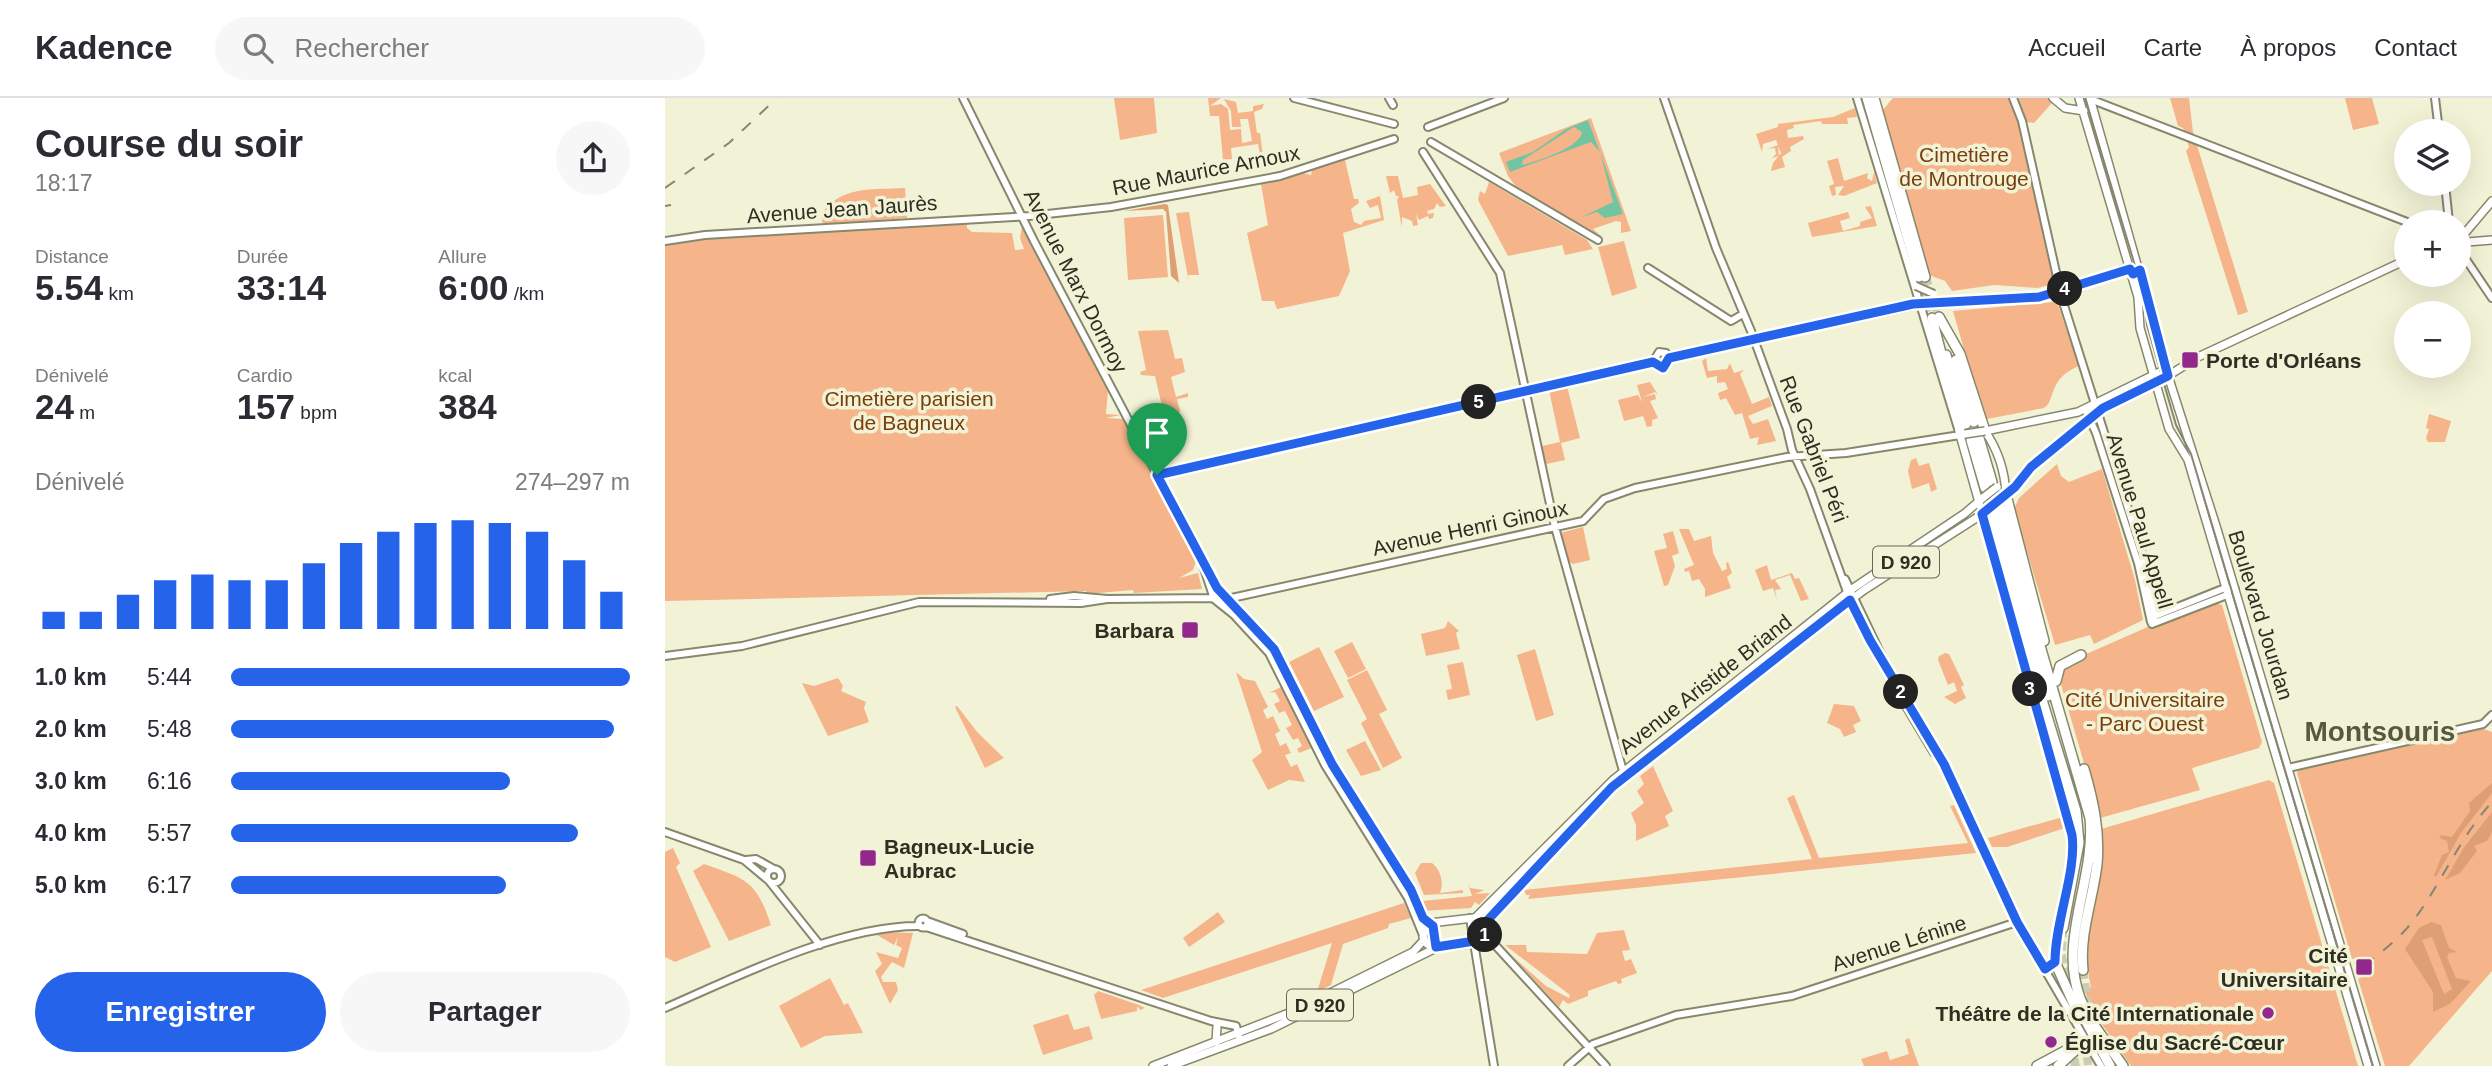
<!DOCTYPE html>
<html lang="fr">
<head>
<meta charset="utf-8">
<style>
  body { margin:0; font-family:Arial,sans-serif; background:#f7f7f7; color:#2b2b33; height:100vh; display:flex; flex-direction:column; font-size:26px; white-space:nowrap }
  * { box-sizing:border-box; margin:0 }
  p { font-size:23px; color:#7c7c81 }
  .icon { flex:none; width:38px; height:38px; fill:none; stroke:currentColor; stroke-width:2; stroke-linecap:round; stroke-linejoin:round }
  .map { position:relative; flex:1; overflow:hidden }
  .drawer { display:flex; flex-direction:column; background:#fff; width:665px }
  .drawer>* { flex:none }
  .tools { position:absolute; left:1729px; top:21px; display:grid; gap:14px }
  .tools a { display:grid; place-items:center; width:77px; height:77px; border-radius:50%; background:#fff; box-shadow:0 7px 28px #0002; font-size:35px }
  .pin { position:absolute; display:grid; place-items:center; width:60px; height:60px; color:#fff; margin:-72px -30px; border-radius:50% 50% 50% 0; rotate:-45deg; box-shadow:0 0 7px #0007 }
  .pin .icon { rotate:45deg }
  .km { position:absolute; width:35px; height:35px; margin:-18px; border-radius:50%; background:#222; color:#fff; font-size:19px; line-height:35px; text-align:center }
  .round { display:grid; place-items:center; flex:none; width:74px; height:74px; border-radius:37px; background:#f7f7f7 }
  .headline { display:flex; align-items:center; justify-content:space-between; height:119px; padding:0 35px }
  h1 { font-size:38px; font-weight:700; line-height:52px }
  .stats { display:grid; grid-template-columns:repeat(3,1fr); gap:10px; height:119px; padding:7px 35px }
  .stats div { display:grid; align-content:center }
  .stats b { font-size:35px; font-weight:700 }
  .stats small { font-size:19px; font-weight:400 }
  .stats p { font-size:19px }
  .chart { height:196px; padding:14px 35px }
  .chart p { display:flex; justify-content:space-between }
  .chart svg { width:100%; height:126px; margin-top:7px; stroke:#2563eb; stroke-width:6 }
  .action { display:flex; gap:14px; margin-top:auto; padding:14px 35px }
  .action a { flex:1; height:80px; border-radius:42px; background:#2563eb; color:#fff; font-size:28px; font-weight:700; line-height:80px; text-align:center }
  .action a+a { background:#f7f7f7; color:#2b2b33 }
  ul { padding:0 35px; list-style:none; font-size:23px }
  li { display:grid; grid-template-columns:112px 84px 1fr; align-items:center; height:52px }
  li i { height:18px; border-radius:9px; background:#2563eb }
  header { display:flex; align-items:center; gap:42px; box-sizing:border-box; height:98px; padding:0 35px; background:#fff; border-bottom:2px solid #e1e1e2 }
  header strong { font-size:33px }
  nav { display:flex; gap:38px; margin-inline-start:auto; font-size:24px }
  .search { width:490px; height:63px; background:#f7f7f7; display:flex; align-items:center; gap:18px; box-sizing:border-box; padding:0 24px; border-radius:38px; color:#7c7c81; font-size:26px }
  main { display:flex; flex:1; min-height:0 }
  .map>svg:first-child { display:block }
  .green { fill:#f5b48a }
  .forest { fill:#df9f75; fill-rule:evenodd }
  .water { fill:#73c5a2; fill-rule:evenodd }
  .lines { fill:none; stroke-linecap:round; stroke-linejoin:round }
  .highway-tunnel { stroke:#cbccb2; stroke-width:9; stroke-dasharray:9 4.5; stroke-linecap:butt }
  .secondary-casing { stroke:#86886d; stroke-width:10 }
  .primary-casing { stroke:#86886d; stroke-width:10 }
  .highway-casing { stroke:#86886d; stroke-width:12 }
  .secondary { stroke:#fff; stroke-width:6 }
  .primary { stroke:#fff; stroke-width:7 }
  .highway { stroke:#fff; stroke-width:9 }
  .tram { stroke:#868673; stroke-width:2 }
  .rail { stroke:#868673; stroke-width:2; stroke-dasharray:12 12; stroke-linecap:butt }
  .secondary-bridge-casing { stroke:#86886d; stroke-width:10; stroke-linecap:butt }
  .primary-bridge-casing { stroke:#86886d; stroke-width:10; stroke-linecap:butt }
  .secondary-bridge { stroke:#fff; stroke-width:6 }
  .primary-bridge { stroke:#fff; stroke-width:7 }
  .route-casing { stroke:#fff; stroke-width:14 }
  .route { stroke:#2563eb; stroke-width:9 }
  .poi-dot { fill:#93288c; stroke:#f2f3d6; stroke-width:2.5 }
  .labels { text-anchor:middle; dominant-baseline:central; stroke-width:7; stroke-linejoin:round; paint-order:stroke }
  .shield { fill:#f2f3d6; stroke:#696959; stroke-width:2 }
  .shield-label { font-size:19px; font-weight:bold; fill:#2e2e23 }
  .park-label { font-size:21px; fill:#793e0c; stroke:#f2f3d6 }
  .street-label { font-size:21px; fill:#2e2e23; stroke:#f2f3d6 }
  .poi-label { font-size:21px; font-weight:bold; fill:#2e2e23; stroke:#f2f3d6; text-anchor:start }
  .district-label { font-size:28px; font-weight:bold; fill:#575840; stroke:#f2f3d6 }
</style>
</head>
<body>
<header>
<strong>Kadence</strong>
<div class="search"><svg class="icon" aria-label="search" viewBox="0 0 24 24"><circle cx="10" cy="10" r="6"/><path d="M15 15l6 6"/></svg>Rechercher</div>
<nav><a>Accueil</a><a>Carte</a><a>À propos</a><a>Contact</a></nav>
</header>
<main>
<section class="drawer">
<div class="headline"><div><h1>Course du soir</h1><p>18:17</p></div><a class="round"><svg class="icon" aria-label="share" viewBox="0 0 24 24"><path d="M12 15V3M7 8l5-5 5 5M5 13v7h14v-7"/></svg></a></div>
<div class="stats">
<div><p>Distance</p><b>5.54<small> km</small></b></div>
<div><p>Durée</p><b>33:14</b></div>
<div><p>Allure</p><b>6:00<small> /km</small></b></div>
</div>
<div class="stats">
<div><p>Dénivelé</p><b>24<small> m</small></b></div>
<div><p>Cardio</p><b>157<small> bpm</small></b></div>
<div><p>kcal</p><b>384</b></div>
</div>
<div class="chart"><p><span>Dénivelé</span>274–297 m</p>
<svg viewBox="0 0 160 44" preserveAspectRatio="none"><path d="M5 44V38M15 44V38M25 44V32M35 44V27M45 44V25M55 44V27M65 44V27M75 44V21M85 44V14M95 44V10M105 44V7M115 44V6M125 44V7M135 44V10M145 44V20M155 44V31"/></svg>
</div>
<ul>
<li><b>1.0 km</b>5:44<i style="width:100%"></i></li>
<li><b>2.0 km</b>5:48<i style="width:96%"></i></li>
<li><b>3.0 km</b>6:16<i style="width:70%"></i></li>
<li><b>4.0 km</b>5:57<i style="width:87%"></i></li>
<li><b>5.0 km</b>6:17<i style="width:69%"></i></li>
</ul>
<div class="action"><a>Enregistrer</a><a>Partager</a></div>
</section>
<div class="map">
<svg width="1827" height="968" viewBox="0 0 1827 968">
  <rect width="100%" height="100%" fill="#f2f3d6"/>
  <!-- green -->
  <path class="green" d="M449 0H489L492 35 455 42Z
    M543 0H556L545 8 556 6 563 11 565 32 576 31 577 45 587 43 583 21H575L576 29H567L566 13 559 1 571 4 573 15 588 13V8L599 6 597 11 589 14 592 35H595L598 59H608L596 61 593 46 566 50 567 61 558 62 554 18H545Z
    M1228 0H1344L1353 20 1390 180 1387 186 1373 190 1329 187 1287 193 1280 183 1264 177 1217 13Z
    M1352 0H1383L1387 5 1369 25 1362 24Z
    M1505 0H1524L1528 34 1583 214 1573 217 1521 53 1524 49 1518 30 1513 28Z
    M1680 0H1707L1714 26 1688 32Z
    M1190 10 1192 19 1182 20 1183 26H1157L1156 23 1128 27 1129 30 1122 32 1123 40 1138 38 1139 41 1125 49 1126 53 1117 59 1120 69 1106 73 1108 65 1116 55 1113 48 1114 58 1107 60 1111 56 1110 50 1102 51 1113 47 1111 42 1098 46 1097 54 1091 36 1113 29V26L1168 19Z
    M926 20 966 133 956 135V124L951 123 928 131 936 138 852 90 843 78 834 55Z
    M1173 60 1179 83 1203 75 1202 80 1207 83 1209 74 1212 85 1179 98 1173 97 1179 88 1170 89 1171 97 1167 98 1164 88 1169 86 1162 63Z
    M680 62 689 101H693L694 105 686 111 689 124 696 127 699 123 716 120 713 107 705 110 701 103 715 98 719 122 678 135 685 173 674 198 612 211 609 203H597L582 135 603 127 596 86 638 75 646 77 647 72Z
    M721 78H733L738 100 753 97 752 89 765 86 781 108 775 109 772 105 769 111 762 113 763 116 769 115 768 120 764 121 763 118 754 122 751 116 753 127 744 129 748 128 747 123 737 119V130L732 102 734 98H731L729 92 725 95Z
    M824 84 922 142 928 151 900 157 897 147 843 158 813 102 815 93 820 96Z
    M240 90 242 120 158 126 156 117C175 87 208 92 240 90Z
    M1206 108 1212 128 1147 139 1143 125 1183 114 1185 120 1175 123 1178 133 1195 128V124L1207 120 1200 109Z
    M524 114 534 177H523L524 185 511 115Z
    M498 117 503 179 463 182 459 120Z
    M302 124V130L307 134 347 135 350 152 359 151 355 140 357 128 443 291 441 316 456 317 441 320 459 321 532 460 528 472 514 480 533 475 537 491 469 495 468 492 422 496 421 493 0 503V147L34 141Z
    M959 143 972 190 947 198 933 149Z
    M1388 204 1393 207 1414 268C1382 281 1391 303 1379 310L1322 321 1318 317 1288 213Z
    M503 232 510 261 517 260 520 274 506 279 511 299 523 295V299L512 301 515 313 511 319 505 320 499 317 490 278 476 277 475 274 481 272 473 233Z
    M1041 260 1043 273 1062 271 1065 265 1069 275 1079 272 1075 276 1087 306 1104 299 1107 308 1083 318 1088 326 1103 321 1111 343 1092 347 1094 339 1085 341 1077 315 1070 317 1061 300 1055 302 1053 295 1063 291 1060 284 1052 285V278L1042 280 1037 263Z
    M985 284 993 297 990 294 978 299 990 296 991 301 985 303 993 320 987 322V328L982 329 978 318 959 323 953 302 973 297 977 304 972 287Z
    M902 288 915 340 896 345 900 362 881 366 877 348 895 344 884 292Z
    M1764 316 1786 323 1780 344H1763L1761 340 1764 331 1761 330Z
    M1251 360 1254 368 1264 365 1272 391 1266 394 1264 385 1247 391 1243 373 1246 362Z
    M1392 366 1396 378 1404 384 1437 371 1470 482 1478 522 1429 546 1425 537 1390 547 1349 411 1354 400Z
    M918 429 925 462 908 466 903 463 895 435Z
    M1014 431H1024L1029 443 1046 438 1048 455 1057 473 1062 471 1061 465 1063 464 1067 475 1062 479 1066 490 1040 499V491L1034 481 1027 483 1024 473 1020 474 1019 471 1029 467Z
    M1008 433 1014 455 1007 458 1010 468 1003 487 999 488 989 453 1002 450 998 436Z
    M1102 467 1106 482 1127 475 1130 481 1134 480 1144 501 1136 503 1125 477 1110 482 1116 491 1110 492 1112 502 1108 490 1098 493 1090 472Z
    M1551 505 1557 507 1597 644 1594 650 1527 670 1535 692 1435 720 1395 583 1397 572 1403 564 1485 528Z
    M783 523 794 533 791 535 795 551 761 558 756 536 780 530Z
    M687 544 701 571 683 580 669 553Z
    M654 549 679 599 649 613 624 564Z
    M870 551 889 617 871 623 852 557Z
    M1280 555 1284 556 1299 587 1296 589 1301 600 1290 606 1279 599 1292 593 1289 584 1283 587 1273 562 1274 558Z
    M604 562 649 649 634 655 632 651 637 648 633 640 628 642 621 630 627 627 620 613 614 615 609 606 615 603 610 594 604 595 616 589 646 646Z
    M798 564 805 597 783 602 781 592 787 591 782 567Z
    M702 572 722 612 714 616 737 660 718 670 696 625 702 621 682 582Z
    M571 574 579 581 590 583 603 609 598 612 602 621 608 618 615 633 610 636 615 648 621 645 626 655 620 657 626 669 632 666 640 684 624 682 603 692 587 662 597 654Z
    M173 580 178 588 176 593 201 604 199 610 204 624 163 638 137 585 149 588Z
    M1169 606 1189 608 1196 623 1188 627 1191 634 1179 639 1175 631 1162 625Z
    M292 608 313 635 339 660 320 670 290 609Z
    M1816 630 1827 634V873L1744 968H1720L1693 881 1706 874 1696 859 1687 861 1632 675 1634 671 1649 666Z
    M700 643 716 672 696 678 681 652Z
    M988 668 1008 713 1000 718 1004 728 971 743V727L966 715 979 705 972 693 979 686 975 678Z
    M1604 682 1609 685 1693 968H1466L1432 919 1419 892 1426 889C1413 836 1438 784 1436 731Z
    M1129 697 1154 760 1303 745 1285 708 1289 707 1311 755 863 801 865 797H861L859 792 1147 761 1122 700Z
    M1398 719 1400 730 1342 749H1327L1323 740Z
    M8 750 15 765 11 769 46 849 10 864 0 859V754Z
    M756 765H767C776 772 779 785 775 795L798 792V795L759 797 750 775Z
    M39 766C81 781 91 782 106 827L64 843 28 773Z
    M803 786 805 790 819 792 810 796 825 795 814 807 810 804 806 810 757 813V803L807 798Z
    M739 805 746 820 724 826 723 830 678 846 666 887 652 894 667 845 498 900 476 892Z
    M553 814 560 824 524 849 518 840Z
    M959 832 965 852 957 853 960 863 966 861 972 875 956 881 957 885 953 886 951 883 923 893V898L903 906 898 902 894 909 845 856 881 888 904 900 905 897 840 847H861L862 854 922 856 932 835Z
    M218 834 248 835 239 870 227 864 216 879 218 884H231L233 892 225 906 210 873 217 866 211 854 233 860 237 850 231 847 233 839 229 847 212 837Z
    M165 880 179 907 183 905 198 935 160 938 136 950 114 908Z
    M433 893 474 907 480 910 475 912 472 908V913L436 921 429 897Z
    M403 916 409 932 424 928 428 941 378 957 368 927Z
    M1244 940 1254 968H1199L1196 961 1222 953 1225 962 1244 956 1240 942Z"/>
  <!-- forest -->
  <path class="forest" d="M500 106 503 107 514 185 506 178 501 114 498 111 459 113Z
    M1827 685V695L1796 735 1771 779 1769 777 1777 757 1784 754 1782 743 1774 740 1776 737 1787 739 1805 713 1804 705Z
    M1827 714V734L1822 743 1809 748 1812 753 1795 775 1780 782 1800 748Z
    M1766 824 1776 827 1784 850 1792 854 1784 855 1782 859 1791 880 1806 883 1785 906 1768 914V894L1740 851 1754 830ZM1767 839 1787 891 1779 896 1757 842Z"/>
  <!-- water -->
  <path class="water" d="M923 22 958 116 940 120 932 114 917 119 948 104 935 54 926 44 845 74 841 64 868 54 901 31ZM909 29 917 34C916 49 871 64 857 67L858 62Z"/>
  <g class="lines">
    <!-- highway-tunnel -->
    <path class="highway-tunnel" d="M1254 179 1266 216
      M1260 179 1273 214
      M1398 830 1396 856 1402 883
      M1418 872 1424 919
      M1400 953 1414 933 1413 913
      M1392 968 1425 962 1456 968"/>
    <!-- secondary casing -->
    <g class="secondary-casing">
      <path id="secondary" d="M298 0 369 143 552 490 609 551 667 666 745 791 758 820 768 828 771 850
        M629 0 729 26
        M724 0 728 7
        M999 0 1051 150 1086 233 1122 331 1127 352 1145 391 1185 502 1217 559
        M1348 0 1357 23 1397 201 1477 455 1490 518 1487 526
        M1770 0 1774 33
        M1425 1 1742 124
        M763 29 839 0
        M766 44 933 142
        M758 54 835 175 890 429 958 673
        M1780 86 1784 124
        M0 143 40 137 364 118 446 109 615 78 729 41
        M1794 151 1827 200
        M983 170 1066 223 1078 216
        M1270 205 1374 199 1468 168
        M1005 260 1256 206
        M988 264 994 254 1001 255 1005 260
        M988 264 998 270 1005 260
        M1420 311 1431 335 1473 465 1486 524
        M492 377 988 264
        M1321 434 1407 737C1411 776 1391 822 1390 864L1380 871
        M536 461 549 501 569 517 604 555 660 667 743 800 758 837
        M1180 481 1239 605 1269 655
        M385 501 409 498 442 501 548 500
        M562 501 918 423 939 401 970 390 1122 359 1181 355 1295 337 1192 0
        M1490 518 1560 490 1570 491
        M1487 526 1562 497
        M0 558 77 548 254 504 416 505 442 501
        M1232 590 1279 666 1352 824 1436 968
        M1623 670 1818 626 1827 617
        M0 734 79 762 103 782
        M81 762 91 761 109 771
        M102 778a7 7 0 1 1 14 0a7 7 0 1 1-14 0Z
        M104 783 155 847
        M805 820 829 968
        M253.5 825a4.5 4.5 0 1 1 9 0a4.5 4.5 0 1 1-9 0Z
        M262 823 298 836
        M261 829 546 923 571 928 574 939
        M820 836 941 968
        M0 910C73 878 176 827 255 828
        M903 968 928 946 1011 917 1127 898 1352 824"/>
    </g>
    <!-- primary casing -->
    <g class="primary-casing">
      <path id="primary" d="M1388 0 1400 10 1419 13
        M1414 0 1473 199 1475 230 1504 331 1523 362 1703 968
        M1425 0 1506 287 1552 431 1711 968
        M1800 135 1827 103
        M1802 144 1827 142
        M1300 336 1295 337 1315 408
        M1341 397C1340 373 1333 352 1320 333L1413 314 1501 271
        M1339 399 1369 367 1438 310 1498 281 1533 259 1741 162
        M1138 538 1199 492 1319 415
        M810 820 948 682 1187 491 1299 416 1319 399
        M819 826 947 689 1065 595
        M551 944 552 928
        M488 968 629 913 748 854 759 842
        M506 968 606 931 771 850 812 845 819 838V826L808 820 765 825 760 830 758 839 762 846 771 850"/>
    </g>
    <!-- highway casing -->
    <g class="highway-casing">
      <path id="highway" d="M1202 0 1254 179
        M1209 0 1260 179
        M1274 219 1295 256 1320 333
        M1267 220 1295 329V337
        M1281 257 1301 326
        M1291 262 1309 324
        M1314 340 1327 384
        M1306 342 1320 390
        M1341 397 1379 543
        M1335 410 1425 720C1431 780 1393 842 1415 900 1425 925 1443 946 1458 968
        M1317 416 1329 445 1411 713 1414 745 1398 830
        M1328 416 1383 598
        M1391 583 1395 568 1416 557
        M1390 864 1415 920
        M1418 872C1414 836 1428 801 1432 766 1435 733 1428 702 1419 671
        M1416 914 1445 968
        M1372 968 1400 953
        M1393 968 1414 949"/>
    </g>
    <!-- secondary -->
    <use href="#secondary" class="secondary"/>
    <!-- primary -->
    <use href="#primary" class="primary"/>
    <!-- highway -->
    <use href="#highway" class="highway"/>
    <!-- tram -->
    <path class="tram" d="M1420 0 1479 198 1482 227 1511 327 1526 356 1708 968"/>
    <!-- rail -->
    <path class="rail" d="M0 90 64 45 112 0
      M0 108 6 107
      M1699 867C1717 854 1734 841 1748 823 1777 785 1794 740 1827 704"/>
    <!-- secondary-bridge casing -->
    <g class="secondary-bridge-casing">
      <path id="secondary-bridge" d="M1251 188 1269 196
        M1256 206 1270 205"/>
    </g>
    <!-- primary-bridge casing -->
    <g class="primary-bridge-casing">
      <path id="primary-bridge" d="M1300 336 1320 333
        M1319 399 1332 389
        M1323 412 1336 401"/>
    </g>
    <!-- secondary-bridge -->
    <use href="#secondary-bridge" class="secondary-bridge"/>
    <!-- primary-bridge -->
    <use href="#primary-bridge" class="primary-bridge"/>
  </g>
  <g class="lines">
    <!-- route casing -->
    <g class="route-casing">
      <path id="route" d="M1465 171 1468 176 1475 172 1503 278 1438 310 1366 369 1350 389 1317 416 1407 737C1412 773 1390 823 1390 864L1380 871 1352 824 1279 666 1205 542 1185 502 947 689 819 826 820 836 816 842 771 849 768 828 758 820 746 792 667 666 609 551 552 490 492 377 988 264 998 270 1004 260 1248 206 1374 199Z"/>
    </g>
    <!-- route -->
    <use href="#route" class="route"/>
  </g>
  <!-- markers -->
  <g class="poi-dot">
    <rect x="1516" y="253" width="18" height="18" rx="3.5"/>
    <rect x="516" y="523" width="18" height="18" rx="3.5"/>
    <rect x="194" y="751" width="18" height="18" rx="3.5"/>
    <rect x="1690" y="860" width="18" height="18" rx="3.5"/>
    <circle cx="1603" cy="915" r="7"/>
    <circle cx="1386" cy="944" r="7"/>
  </g>
  <g class="labels">
    <!-- shield labels -->
    <g class="shield">
      <rect x="1208" y="448.5" width="66" height="31" rx="5"/>
      <rect x="622" y="891.5" width="66" height="31" rx="5"/>
    </g>
    <g class="shield-label">
      <text x="1241" y="464">D 920</text>
      <text x="655" y="907">D 920</text>
    </g>
    <!-- park labels -->
    <g class="park-label">
      <text x="1299" y="56">Cimetière<tspan x="1299" dy="24">de Montrouge</tspan></text>
      <text x="244" y="300">Cimetière parisien<tspan x="244" dy="24">de Bagneux</tspan></text>
      <text x="1480" y="601">Cité Universitaire<tspan x="1480" dy="24">- Parc Ouest</tspan></text>
    </g>
    <!-- street labels -->
    <g class="street-label">
      <text transform="translate(541 72) rotate(-11)">Rue Maurice Arnoux</text>
      <text transform="translate(177 111) rotate(-4)">Avenue Jean Jaurès</text>
      <text transform="translate(411 183) rotate(63)">Avenue Marx Dormoy</text>
      <text transform="translate(1149 351) rotate(69)">Rue Gabriel Péri</text>
      <text transform="translate(1475 423) rotate(73)">Avenue Paul Appell</text>
      <text transform="translate(805 430) rotate(-12)">Avenue Henri Ginoux</text>
      <text transform="translate(1596 517) rotate(73)">Boulevard Jourdan</text>
      <text transform="translate(1040 586) rotate(-38)">Avenue Aristide Briand</text>
      <text transform="translate(1234 845) rotate(-18)">Avenue Lénine</text>
    </g>
    <!-- poi labels -->
    <g class="poi-label">
      <text x="1541" y="262">Porte d'Orléans</text>
      <text x="509" y="532" text-anchor="end">Barbara</text>
      <text x="219" y="748">Bagneux-Lucie<tspan x="219" dy="24">Aubrac</tspan></text>
      <text x="1683" y="857" text-anchor="end">Cité<tspan x="1683" dy="24">Universitaire</tspan></text>
      <text x="1589" y="915" text-anchor="end">Théâtre de la Cité Internationale</text>
      <text x="1400" y="944">Église du Sacré-Cœur</text>
    </g>
    <!-- district labels -->
    <g class="district-label">
      <text x="1715" y="633">Montsouris</text>
    </g>
  </g>
</svg>
<div class="tools">
<a><svg class="icon" aria-label="layers" viewBox="0 0 24 24"><path d="M12 4l9 5-9 5-9-5zM3 14l9 5 9-5"/></svg></a>
<a>+</a>
<a>−</a>
</div>
<div class="pin" style="left:492px;top:377px;background:#1e9e55"><svg class="icon" aria-label="arrive" viewBox="0 0 24 24"><path d="M6 21V4h12l-3 4 3 4H6"/></svg></div>
<b class="km" style="left:820px;top:837px">1</b>
<b class="km" style="left:1236px;top:594px">2</b>
<b class="km" style="left:1365px;top:591px">3</b>
<b class="km" style="left:1400px;top:191px">4</b>
<b class="km" style="left:814px;top:304px">5</b>
</div>
</main>
</body>
</html>
